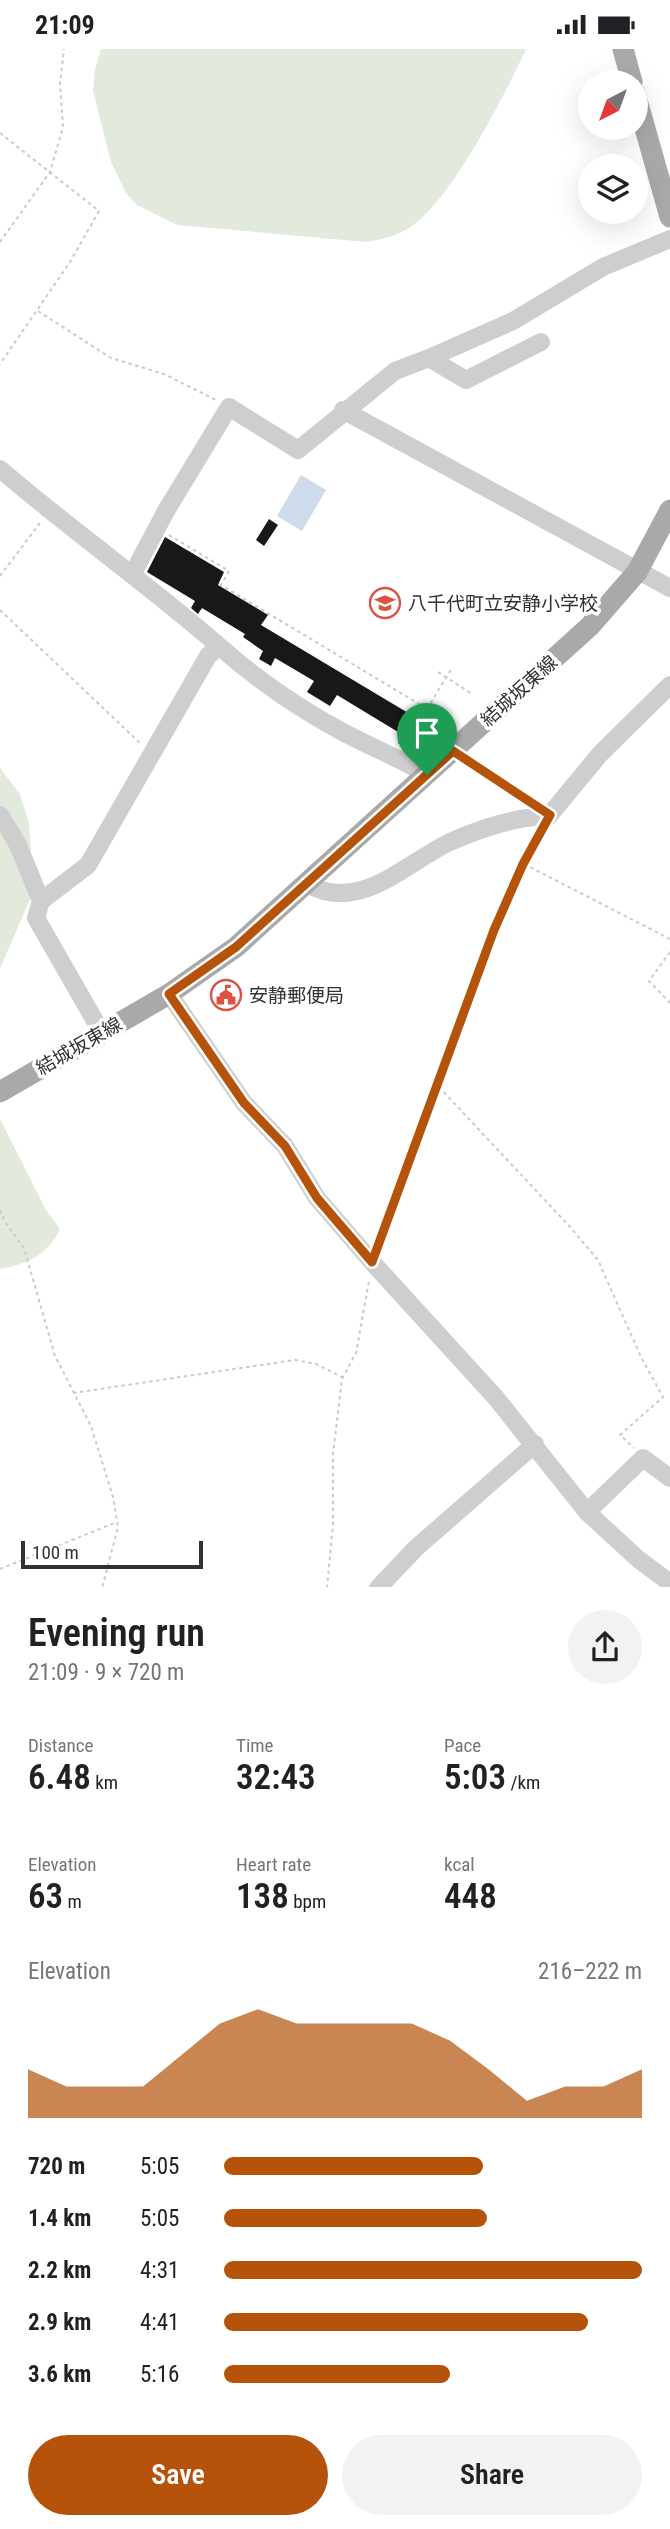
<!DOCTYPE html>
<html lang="en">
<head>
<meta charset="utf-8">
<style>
  body { margin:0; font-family:"Roboto Condensed","Noto Sans JP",sans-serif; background:#f2f2f2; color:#202124; height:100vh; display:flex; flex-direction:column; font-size:26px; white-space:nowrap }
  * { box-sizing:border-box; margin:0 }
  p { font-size:23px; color:#757577 }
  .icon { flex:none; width:38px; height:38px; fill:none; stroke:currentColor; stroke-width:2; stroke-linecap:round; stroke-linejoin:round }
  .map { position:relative; height:1538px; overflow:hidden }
  .sheet { display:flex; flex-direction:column; background:#fff; flex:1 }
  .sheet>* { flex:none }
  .needle { width:46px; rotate:221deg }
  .buttons { position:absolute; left:578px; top:21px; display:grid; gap:14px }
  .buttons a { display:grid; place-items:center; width:70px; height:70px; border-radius:50%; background:#fff; box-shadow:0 7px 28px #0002; font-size:35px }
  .scale { position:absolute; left:21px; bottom:18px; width:182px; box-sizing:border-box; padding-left:7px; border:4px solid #313131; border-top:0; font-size:19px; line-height:24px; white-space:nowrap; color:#313131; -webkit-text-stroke:5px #fff; paint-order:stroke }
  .pin { position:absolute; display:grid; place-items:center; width:60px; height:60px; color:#fff; margin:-72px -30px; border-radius:50% 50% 50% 0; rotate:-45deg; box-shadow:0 0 7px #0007 }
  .pin .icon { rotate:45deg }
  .round { display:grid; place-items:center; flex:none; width:74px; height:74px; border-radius:37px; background:#f2f2f2 }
  .summary { display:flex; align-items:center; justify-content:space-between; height:119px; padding:0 28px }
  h1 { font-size:38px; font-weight:600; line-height:52px }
  .figures { display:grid; grid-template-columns:repeat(3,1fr); gap:10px; height:119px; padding:7px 28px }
  .figures div { display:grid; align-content:center }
  .figures b { font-size:35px; font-weight:600 }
  .figures small { font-size:19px; font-weight:400 }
  .figures p { font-size:19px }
  .chart { height:196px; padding:14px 28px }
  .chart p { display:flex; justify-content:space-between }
  .chart svg { width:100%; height:126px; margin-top:7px; fill:#b45309; opacity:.7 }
  .cta { display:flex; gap:14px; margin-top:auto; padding:14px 28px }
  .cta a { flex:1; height:80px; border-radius:42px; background:#b45309; color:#fff; font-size:28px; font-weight:600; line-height:80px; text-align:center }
  .cta a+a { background:#f2f2f2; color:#202124 }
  ul { padding:0 28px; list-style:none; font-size:23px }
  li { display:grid; grid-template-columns:112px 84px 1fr; align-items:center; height:52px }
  li i { height:18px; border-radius:9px; background:#b45309 }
  .status { display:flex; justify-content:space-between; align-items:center; height:49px; padding:0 35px; background:#fff; direction:ltr }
  .status svg { height:19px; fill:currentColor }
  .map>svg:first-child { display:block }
  .green { fill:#e2eade }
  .water { fill:#cedbeb }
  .building { fill:#181818 }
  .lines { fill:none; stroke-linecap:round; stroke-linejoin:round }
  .path { stroke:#cbcbcb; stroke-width:2; stroke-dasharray:3.5 3.5; stroke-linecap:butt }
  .minor { stroke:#cecece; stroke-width:18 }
  .major { stroke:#a9a9a9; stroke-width:21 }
  .route-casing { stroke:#fff; stroke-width:14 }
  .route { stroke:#b45309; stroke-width:9 }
  .labels { text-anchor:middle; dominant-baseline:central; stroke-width:7; stroke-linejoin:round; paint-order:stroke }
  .poi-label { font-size:19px; fill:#313131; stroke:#fff; text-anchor:start }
  .street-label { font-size:19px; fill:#313131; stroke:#fff }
</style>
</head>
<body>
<div class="status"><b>21:09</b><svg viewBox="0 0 49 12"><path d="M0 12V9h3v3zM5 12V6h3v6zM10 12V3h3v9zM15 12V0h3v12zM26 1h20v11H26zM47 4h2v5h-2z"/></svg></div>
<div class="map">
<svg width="670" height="1539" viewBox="0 0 670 1539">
  <rect width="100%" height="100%" fill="#fff"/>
  <!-- green -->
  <path class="green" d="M101 0H526C505 46 452 149 412 177 397 187 383 190 366 193L177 176 137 156 126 144 111 113 93 42 95 20Z
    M0 719 20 745 29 774 33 833 30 850 0 920Z
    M0 1070 46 1161 60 1180C48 1206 27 1215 0 1220Z"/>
  <!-- water -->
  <path class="water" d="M301 426 326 441 302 482 277 467Z"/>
  <!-- building -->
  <path class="building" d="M269 470 278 476 264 497 256 491Z
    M165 488 224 523 218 536 268 566 261 576 440 683 429 701 416 693 411 702 398 694 403 686 337 646 330 657 307 643 314 632 275 609 271 617 259 610 263 602 243 588 245 585 202 559 198 565 191 559 195 552 147 523Z"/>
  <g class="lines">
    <!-- path -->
    <path class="path" d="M0 84 99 162 70 213 0 315
      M0 193 50 123 63 78 60 35 64 0
      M38 262 111 309 164 325 216 351
      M169 486 229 522 221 536 444 670
      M0 527 40 474
      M0 561 141 695
      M438 623 472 645
      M427 660 452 619
      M466 711 532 754
      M524 815 670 890
      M670 903 649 932 670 954
      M439 1038 571 1179 598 1211 641 1308 663 1348 620 1386 634 1399
      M0 1161 5 1173 24 1199 55 1307 91 1377 113 1448 118 1478 102 1539
      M379 1197 494 881 539 785
      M73 1344 295 1311 316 1315 342 1328
      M0 1520 117 1473
      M327 1539 333 1475V1405L342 1330 356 1304 369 1232"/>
    <!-- minor -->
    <path class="minor" d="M541 293 466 331 429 309 513 272 603 218 670 190
      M343 361 670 539
      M0 420C71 481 148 535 219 597
      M132 526 166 462 229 358 298 401 395 322 429 309
      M0 766 18 796 41 852 36 869 102 984
      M308 835C358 865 406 814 450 793 477 781 519 766 548 768L600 705 670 636
      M41 852 88 816 208 607 219 597C256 630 295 657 339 681 368 697 398 708 427 726
      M169 945 244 1054 285 1097 317 1149 372 1213 496 1349 587 1463 638 1510 670 1534
      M587 1463 643 1409 670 1429
      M378 1539 416 1499 535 1395"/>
    <!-- major -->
    <path class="major" d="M623 0 632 33
      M635 44 670 168
      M0 1043 169 945 236 898 590 577 637 523 670 461"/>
  </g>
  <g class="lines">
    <!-- route casing -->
    <g class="route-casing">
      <path id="route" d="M453 702 550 766 523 815 494 881 372 1213 317 1149 285 1097 244 1054 169 945 236 898Z"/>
    </g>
    <!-- route -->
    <use href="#route" class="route"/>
  </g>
  <!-- icons -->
  <defs>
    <g id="school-ring" transform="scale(1.575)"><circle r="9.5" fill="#fff" stroke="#dc5140" stroke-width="1.5"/><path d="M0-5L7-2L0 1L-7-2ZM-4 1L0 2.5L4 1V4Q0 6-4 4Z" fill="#dc5140"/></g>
    <g id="civic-ring" transform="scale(1.575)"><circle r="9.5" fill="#fff" stroke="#dc5140" stroke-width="1.5"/><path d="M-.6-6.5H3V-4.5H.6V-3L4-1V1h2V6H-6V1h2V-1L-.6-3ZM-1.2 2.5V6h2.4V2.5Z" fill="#dc5140"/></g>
  </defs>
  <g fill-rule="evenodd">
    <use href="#school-ring" x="385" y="554"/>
    <use href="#civic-ring" x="226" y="946"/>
  </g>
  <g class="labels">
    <!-- poi labels -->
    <g class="poi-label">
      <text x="408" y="554">八千代町立安静小学校</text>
      <text x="249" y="946">安静郵便局</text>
    </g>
    <!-- street labels -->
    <g class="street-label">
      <text transform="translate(519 642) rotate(-42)">結城坂東線</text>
      <text transform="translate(79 997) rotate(-30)">結城坂東線</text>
    </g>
  </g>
</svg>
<div class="buttons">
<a><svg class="needle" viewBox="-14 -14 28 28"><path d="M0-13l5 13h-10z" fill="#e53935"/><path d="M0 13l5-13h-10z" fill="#757577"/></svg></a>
<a><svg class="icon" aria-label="layers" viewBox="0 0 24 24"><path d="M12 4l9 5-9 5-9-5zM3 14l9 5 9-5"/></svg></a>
</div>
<div class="scale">100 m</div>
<div class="pin" style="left:427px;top:726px;background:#1e9e55"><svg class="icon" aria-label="arrive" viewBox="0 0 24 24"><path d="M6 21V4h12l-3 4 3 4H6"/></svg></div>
</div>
<section class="sheet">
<div class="summary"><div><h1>Evening run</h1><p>21:09 · 9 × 720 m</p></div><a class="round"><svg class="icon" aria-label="share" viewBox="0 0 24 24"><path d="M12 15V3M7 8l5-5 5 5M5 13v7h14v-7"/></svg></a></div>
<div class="figures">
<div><p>Distance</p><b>6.48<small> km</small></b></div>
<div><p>Time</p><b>32:43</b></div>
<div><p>Pace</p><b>5:03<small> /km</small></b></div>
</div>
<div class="figures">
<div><p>Elevation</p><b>63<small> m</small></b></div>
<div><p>Heart rate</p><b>138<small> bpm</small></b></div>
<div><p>kcal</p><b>448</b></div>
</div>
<div class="chart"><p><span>Elevation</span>216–222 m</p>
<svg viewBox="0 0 160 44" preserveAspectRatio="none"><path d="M0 44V27L10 33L20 33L30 33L40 22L50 11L60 6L70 11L80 11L90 11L100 11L110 17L120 27L130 38L140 33L150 33L160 27V44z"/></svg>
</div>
<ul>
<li><b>720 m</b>5:05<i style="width:62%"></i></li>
<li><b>1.4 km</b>5:05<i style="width:63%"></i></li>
<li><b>2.2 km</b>4:31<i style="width:100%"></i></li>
<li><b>2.9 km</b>4:41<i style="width:87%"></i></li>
<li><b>3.6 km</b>5:16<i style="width:54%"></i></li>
</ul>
<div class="cta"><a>Save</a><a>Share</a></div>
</section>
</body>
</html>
